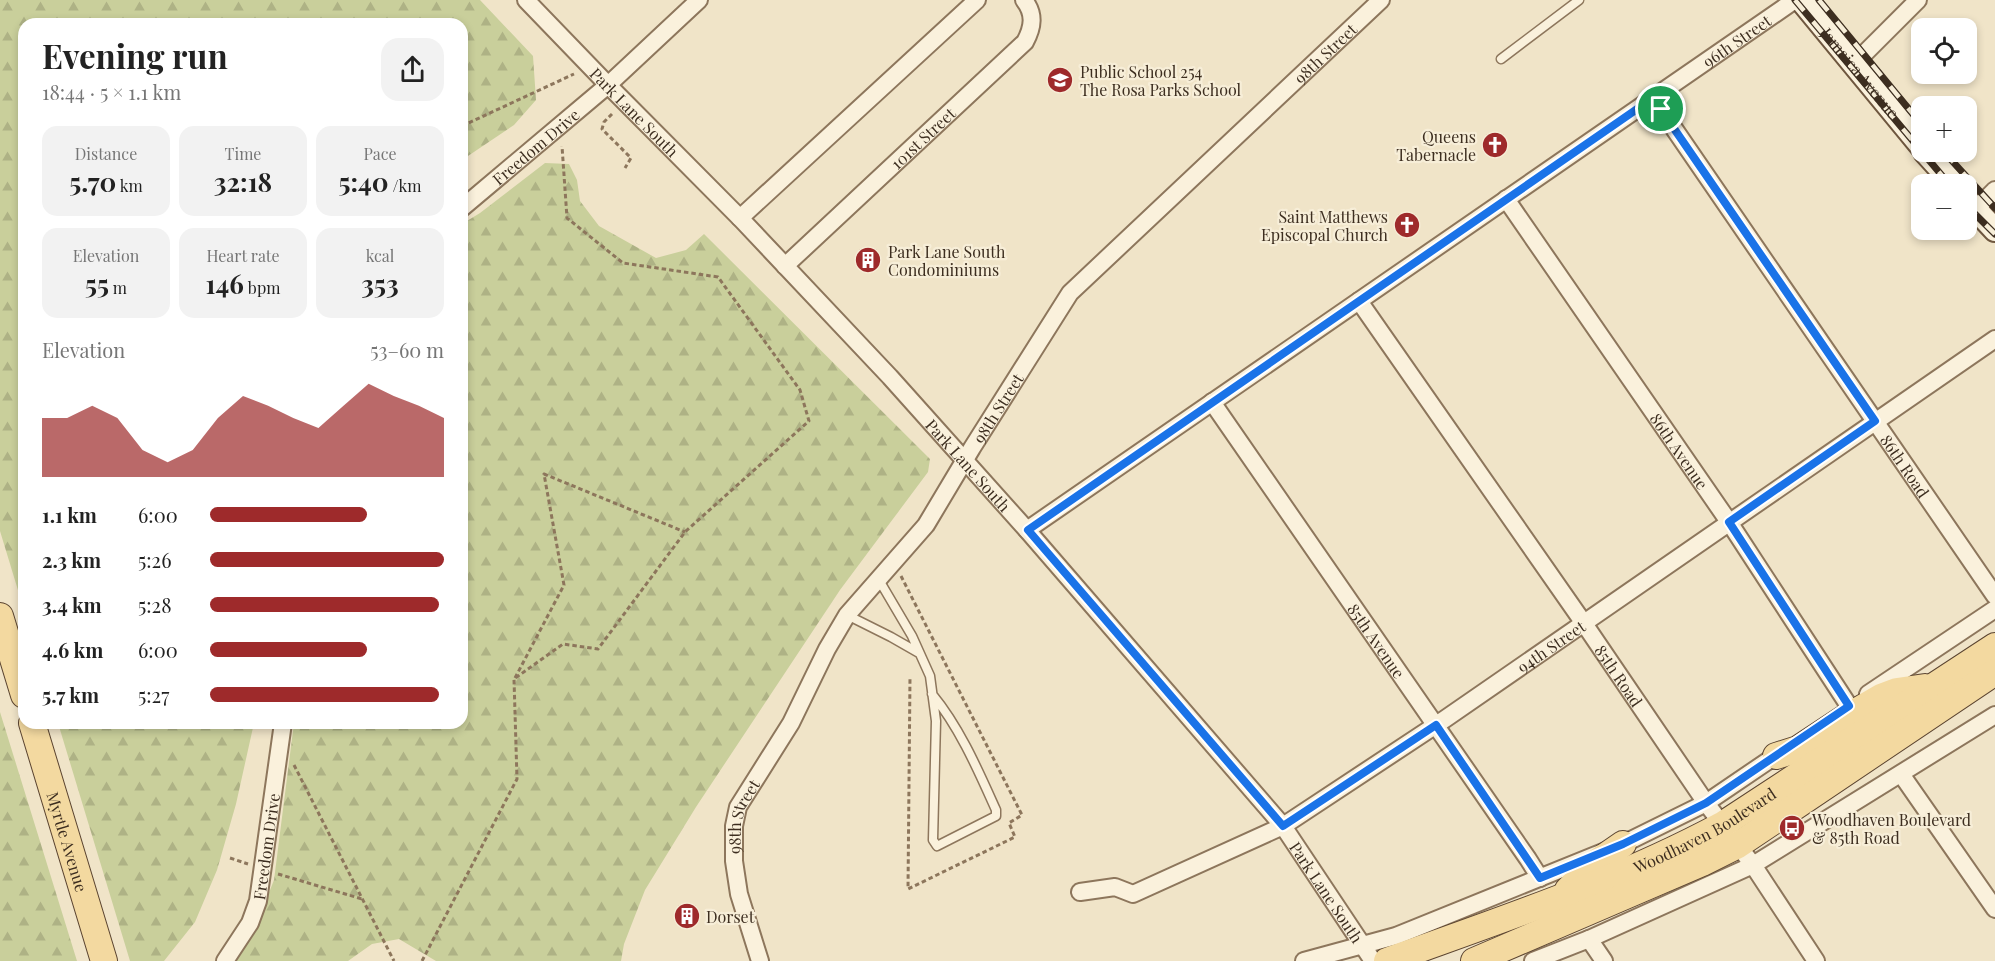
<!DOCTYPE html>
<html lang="en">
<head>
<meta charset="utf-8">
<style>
  body { margin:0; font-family:"Playfair Display",serif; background:#f2f2f2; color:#222; height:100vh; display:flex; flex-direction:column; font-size:22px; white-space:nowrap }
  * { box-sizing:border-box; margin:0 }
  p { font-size:20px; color:#767676 }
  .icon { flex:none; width:33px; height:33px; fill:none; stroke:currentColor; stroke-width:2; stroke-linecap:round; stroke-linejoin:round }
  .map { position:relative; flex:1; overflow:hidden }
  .panel { position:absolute; left:18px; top:18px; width:450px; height:711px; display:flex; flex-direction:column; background:#fff; border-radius:18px; box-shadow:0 3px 9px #0003 }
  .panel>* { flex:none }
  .tools { position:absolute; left:1911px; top:18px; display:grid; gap:12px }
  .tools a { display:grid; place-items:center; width:66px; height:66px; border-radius:12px; background:#fff; box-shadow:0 3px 9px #0003; font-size:30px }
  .pin { position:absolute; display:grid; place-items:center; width:51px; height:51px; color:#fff; margin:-26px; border:3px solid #fff; border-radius:50%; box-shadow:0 2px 6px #0007 }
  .round { display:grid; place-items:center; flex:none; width:63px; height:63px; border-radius:18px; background:#f2f2f2 }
  .headline { display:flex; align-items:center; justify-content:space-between; height:102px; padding:0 24px }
  h1 { font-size:33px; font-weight:700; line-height:45px }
  .metrics { display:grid; grid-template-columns:repeat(3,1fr); gap:9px; height:102px; padding:6px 24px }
  .metrics div { display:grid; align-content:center; border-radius:15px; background:#f2f2f2; text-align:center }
  .metrics b { font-size:26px; font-weight:700 }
  .metrics small { font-size:16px; font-weight:400 }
  .metrics p { font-size:16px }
  .chart { height:168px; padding:12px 24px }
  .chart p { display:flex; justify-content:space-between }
  .chart svg { width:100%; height:108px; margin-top:6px; fill:#9e2a2b; opacity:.7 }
  ul { padding:0 24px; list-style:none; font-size:20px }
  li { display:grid; grid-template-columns:96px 72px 1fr; align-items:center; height:45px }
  li i { height:15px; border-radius:8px; background:#9e2a2b }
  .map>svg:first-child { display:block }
  .forest { fill:url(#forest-firs) }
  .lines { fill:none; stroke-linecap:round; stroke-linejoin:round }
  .lane-casing { stroke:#8d765c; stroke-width:11 }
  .street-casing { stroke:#8d765c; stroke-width:20 }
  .secondary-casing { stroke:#6f573f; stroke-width:26 }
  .primary-casing { stroke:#5b4430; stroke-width:28 }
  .path { stroke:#8d765c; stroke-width:3; stroke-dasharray:4.5 3; stroke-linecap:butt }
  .lane { stroke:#faf1dc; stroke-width:8 }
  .street { stroke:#faf1dc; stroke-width:16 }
  .secondary { stroke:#faf1dc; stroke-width:22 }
  .primary { stroke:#f3d9a0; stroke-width:26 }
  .rail-casing { stroke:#3d2e20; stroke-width:7 }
  .rail { stroke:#f7eed8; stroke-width:4.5; stroke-dasharray:14; stroke-linecap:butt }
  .route-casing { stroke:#fff; stroke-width:12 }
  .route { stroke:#1a73e8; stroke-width:8 }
  .labels { text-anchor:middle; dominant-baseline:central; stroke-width:4.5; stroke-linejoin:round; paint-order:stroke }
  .street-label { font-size:16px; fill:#3d2e20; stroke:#f7eed8 }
  .poi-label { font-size:16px; fill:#3d2e20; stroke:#f7eed8; text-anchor:start }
</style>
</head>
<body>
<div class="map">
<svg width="1995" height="961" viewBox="0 0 1995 961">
  <defs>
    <pattern id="forest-firs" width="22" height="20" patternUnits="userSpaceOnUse" patternTransform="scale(1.5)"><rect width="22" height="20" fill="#c9cf9b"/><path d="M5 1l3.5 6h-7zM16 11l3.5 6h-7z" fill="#aeb285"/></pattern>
  </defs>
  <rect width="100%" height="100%" fill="#f0e4c8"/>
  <!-- forest -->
  <path class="forest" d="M0 0H480L533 56 536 100 514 125 462 160V24H24V610L0 531Z
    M545 163 569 164 577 180 580 201 599 226 656 258 686 250 704 234 930 459 928 472 840 590 696 807 645 890 624 944 621 961H436L399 939 372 944 348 961H234L251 938 274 880 294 723H462V224L480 213Z
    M0 712 77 961H0Z
    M58 723H254L236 804 217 870 195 922 164 961H130Z"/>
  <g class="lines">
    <!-- lane casing -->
    <g class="lane-casing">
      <path id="lane" d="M1501 59 1579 0
        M879 580 912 636 930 676 936 721 933 840 937 846 996 816V810C978 770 960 728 932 694
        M847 615 891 637 919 653"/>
    </g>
    <!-- street casing -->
    <g class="street-casing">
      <g id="street">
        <path id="s1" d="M526 0 608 85 740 218 890 377 1027 530 1283 826 1373 961"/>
        <path d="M1853 65 1918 0"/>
        <path id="s2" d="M1653 98 1995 596"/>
        <path id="s3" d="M1506 199 1729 522 1849 706"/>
        <path id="s4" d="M462 208 608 85 699 0"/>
        <path d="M1975 210 1995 190"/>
        <path d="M740 218 977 0"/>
        <path id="s5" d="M785 266 1025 42C1033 27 1035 14 1024 0"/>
        <path id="s6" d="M1359 301 1583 622 1706 803 1753 865 1816 961"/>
        <path id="s7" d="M1212 402 1528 859 1540 878"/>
        <path id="s8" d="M1027 530 1795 0"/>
        <path d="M1868 694 1995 609"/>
        <path d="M1901 774 1995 909"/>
        <path id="s9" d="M1080 892 1115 887 1133 894 1283 826 1445 719 1995 339"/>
        <path d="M1589 939 1604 961"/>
        <path id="s10" d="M225 961 250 923 258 901 283 723"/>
        <path id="s11" d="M760 961 739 894 734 861V826L738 807 791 723 827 649 847 615 926 525 972 448 1070 293 1381 0"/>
        <path d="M1304 961 1396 936 1623 844 1706 803 1784 750"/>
        <path d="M1533 961 1589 939 1753 865 1995 715"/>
      </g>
    </g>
    <!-- secondary casing -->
    <g class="secondary-casing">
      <g id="secondary">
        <path id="s12" d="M1801 0 1922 147"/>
        <path d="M1925 152 1954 184"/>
        <path d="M1966 199 1995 230"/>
      </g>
    </g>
    <!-- primary casing -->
    <g class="primary-casing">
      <g id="primary">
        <path d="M0 616 24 695"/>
        <path id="s13" d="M32 723 104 961"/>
        <path d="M1776 756 1798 749 1845 718 1881 697 1897 691 1925 687"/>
        <path d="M1568 890 1594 864 1623 844"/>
        <path id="s14" d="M1387 961C1500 920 1616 882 1722 825L1995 646"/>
        <path d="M1474 961 1702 863 1738 845 1995 672"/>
      </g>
    </g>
    <!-- path -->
    <path class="path" d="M612 114 604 122 602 129 631 158 625 168
      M462 126 574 74
      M901 576 1022 815 1009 823 1015 837 908 889 910 677
      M515 678 564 585 544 474 685 532
      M294 765 394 961
      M230 858 248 864
      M278 874 362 899
      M422 961 517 779 514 679 563 644 598 649 685 532 809 421 800 390 718 277 623 263 567 218 562 146"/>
    <!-- lane -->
    <use href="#lane" class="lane"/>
    <!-- street -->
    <use href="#street" class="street"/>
    <!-- secondary -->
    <use href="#secondary" class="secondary"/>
    <!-- primary -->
    <use href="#primary" class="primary"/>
    <!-- rail casing -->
    <g class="rail-casing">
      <path id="rail" d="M1795 0 1949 184
        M1819 0 1922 125
        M1944 152 1995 208
        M1966 205 1995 234"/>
    </g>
    <!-- rail -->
    <use href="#rail" class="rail"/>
  </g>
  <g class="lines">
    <!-- route casing -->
    <g class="route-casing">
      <path id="route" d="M1653 98 1875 421 1729 522 1849 706 1706 803 1623 844 1540 878 1436 725 1283 826 1028 530Z"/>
    </g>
    <!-- route -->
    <use href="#route" class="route"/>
  </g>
  <!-- icons -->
  <defs>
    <g id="school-disc" transform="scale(1.35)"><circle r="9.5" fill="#9e2a2b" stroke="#f7eed8"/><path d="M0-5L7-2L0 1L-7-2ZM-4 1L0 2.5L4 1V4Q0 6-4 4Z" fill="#fff"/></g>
    <g id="church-disc" transform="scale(1.35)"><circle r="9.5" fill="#9e2a2b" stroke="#f7eed8"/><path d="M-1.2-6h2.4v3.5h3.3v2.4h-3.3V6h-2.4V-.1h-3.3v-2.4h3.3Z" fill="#fff"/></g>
    <g id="building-disc" transform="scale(1.35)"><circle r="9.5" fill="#9e2a2b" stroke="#f7eed8"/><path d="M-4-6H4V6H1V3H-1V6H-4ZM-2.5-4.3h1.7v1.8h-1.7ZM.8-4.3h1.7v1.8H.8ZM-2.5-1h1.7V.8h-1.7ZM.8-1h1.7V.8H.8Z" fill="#fff"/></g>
    <g id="bus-disc" transform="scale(1.35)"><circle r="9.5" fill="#9e2a2b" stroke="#f7eed8"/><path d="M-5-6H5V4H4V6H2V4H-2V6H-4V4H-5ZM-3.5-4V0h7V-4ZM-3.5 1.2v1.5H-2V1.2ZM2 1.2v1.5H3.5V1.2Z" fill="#fff"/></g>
  </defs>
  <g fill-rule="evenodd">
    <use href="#school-disc" x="1060" y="80"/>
    <use href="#church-disc" x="1495" y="145"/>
    <use href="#church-disc" x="1407" y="225"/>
    <use href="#building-disc" x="868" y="260"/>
    <use href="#bus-disc" x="1792" y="828"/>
    <use href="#building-disc" x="687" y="916"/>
  </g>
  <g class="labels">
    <!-- street labels -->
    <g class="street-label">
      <text stroke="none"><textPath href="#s8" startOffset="862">96th Street</textPath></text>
      <text stroke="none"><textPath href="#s11" startOffset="1122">98th Street</textPath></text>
      <text stroke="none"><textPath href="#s12" startOffset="94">Jamaica Avenue</textPath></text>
      <text stroke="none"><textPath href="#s1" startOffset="156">Park Lane South</textPath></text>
      <text stroke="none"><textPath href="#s5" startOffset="188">101st Street</textPath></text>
      <text stroke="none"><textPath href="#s4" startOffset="96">Freedom Drive</textPath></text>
      <text stroke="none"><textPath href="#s11" startOffset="636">98th Street</textPath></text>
      <text stroke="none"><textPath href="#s3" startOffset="306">86th Avenue</textPath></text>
      <text stroke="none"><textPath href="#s1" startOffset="642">Park Lane South</textPath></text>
      <text stroke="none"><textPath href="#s2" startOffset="446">86th Road</textPath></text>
      <text stroke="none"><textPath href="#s7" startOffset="290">85th Avenue</textPath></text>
      <text stroke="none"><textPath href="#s9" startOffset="542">94th Street</textPath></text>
      <text stroke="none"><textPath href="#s6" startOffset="456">85th Road</textPath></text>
      <text stroke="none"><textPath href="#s11" startOffset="150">98th Street</textPath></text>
      <text stroke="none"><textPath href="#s14" startOffset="344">Woodhaven Boulevard</textPath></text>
      <text stroke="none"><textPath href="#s13" startOffset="124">Myrtle Avenue</textPath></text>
      <text stroke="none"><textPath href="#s10" startOffset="124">Freedom Drive</textPath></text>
      <text stroke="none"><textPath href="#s1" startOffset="1200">Park Lane South</textPath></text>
    </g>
    <!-- poi labels -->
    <g class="poi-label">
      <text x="1080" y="71">Public School 254<tspan x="1080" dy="18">The Rosa Parks School</tspan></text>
      <text x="1476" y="136" text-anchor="end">Queens<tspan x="1476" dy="18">Tabernacle</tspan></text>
      <text x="1388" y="216" text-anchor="end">Saint Matthews<tspan x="1388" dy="18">Episcopal Church</tspan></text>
      <text x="888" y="251">Park Lane South<tspan x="888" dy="18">Condominiums</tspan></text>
      <text x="1812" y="819">Woodhaven Boulevard<tspan x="1812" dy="18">&amp; 85th Road</tspan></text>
      <text x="706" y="916">Dorset</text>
    </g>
  </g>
</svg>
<div class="tools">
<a><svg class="icon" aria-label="locate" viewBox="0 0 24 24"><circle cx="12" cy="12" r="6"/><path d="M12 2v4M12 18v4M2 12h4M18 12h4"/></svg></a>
<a>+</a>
<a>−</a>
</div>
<div class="pin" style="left:1661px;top:109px;background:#1e9e55"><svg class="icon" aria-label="arrive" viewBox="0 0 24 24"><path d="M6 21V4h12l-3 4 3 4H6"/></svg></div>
<section class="panel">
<div class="headline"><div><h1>Evening run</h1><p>18:44 · 5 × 1.1 km</p></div><a class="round"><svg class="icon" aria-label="share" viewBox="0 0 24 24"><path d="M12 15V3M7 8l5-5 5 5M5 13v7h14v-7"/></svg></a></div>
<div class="metrics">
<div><p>Distance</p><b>5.70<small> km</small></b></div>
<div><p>Time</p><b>32:18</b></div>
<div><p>Pace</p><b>5:40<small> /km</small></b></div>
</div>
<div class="metrics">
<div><p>Elevation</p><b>55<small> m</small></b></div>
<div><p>Heart rate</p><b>146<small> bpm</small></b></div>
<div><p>kcal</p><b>353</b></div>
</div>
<div class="chart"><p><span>Elevation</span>53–60 m</p>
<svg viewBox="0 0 160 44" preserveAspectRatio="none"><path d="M0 44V20L10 20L20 15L30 20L40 33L50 38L60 33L70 20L80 11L90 15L100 20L110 24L120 15L130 6L140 11L150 15L160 20V44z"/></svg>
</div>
<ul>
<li><b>1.1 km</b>6:00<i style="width:67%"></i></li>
<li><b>2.3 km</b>5:26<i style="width:100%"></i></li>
<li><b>3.4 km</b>5:28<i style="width:98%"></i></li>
<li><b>4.6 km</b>6:00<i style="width:67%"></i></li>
<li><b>5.7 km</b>5:27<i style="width:98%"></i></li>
</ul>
</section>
</div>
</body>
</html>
